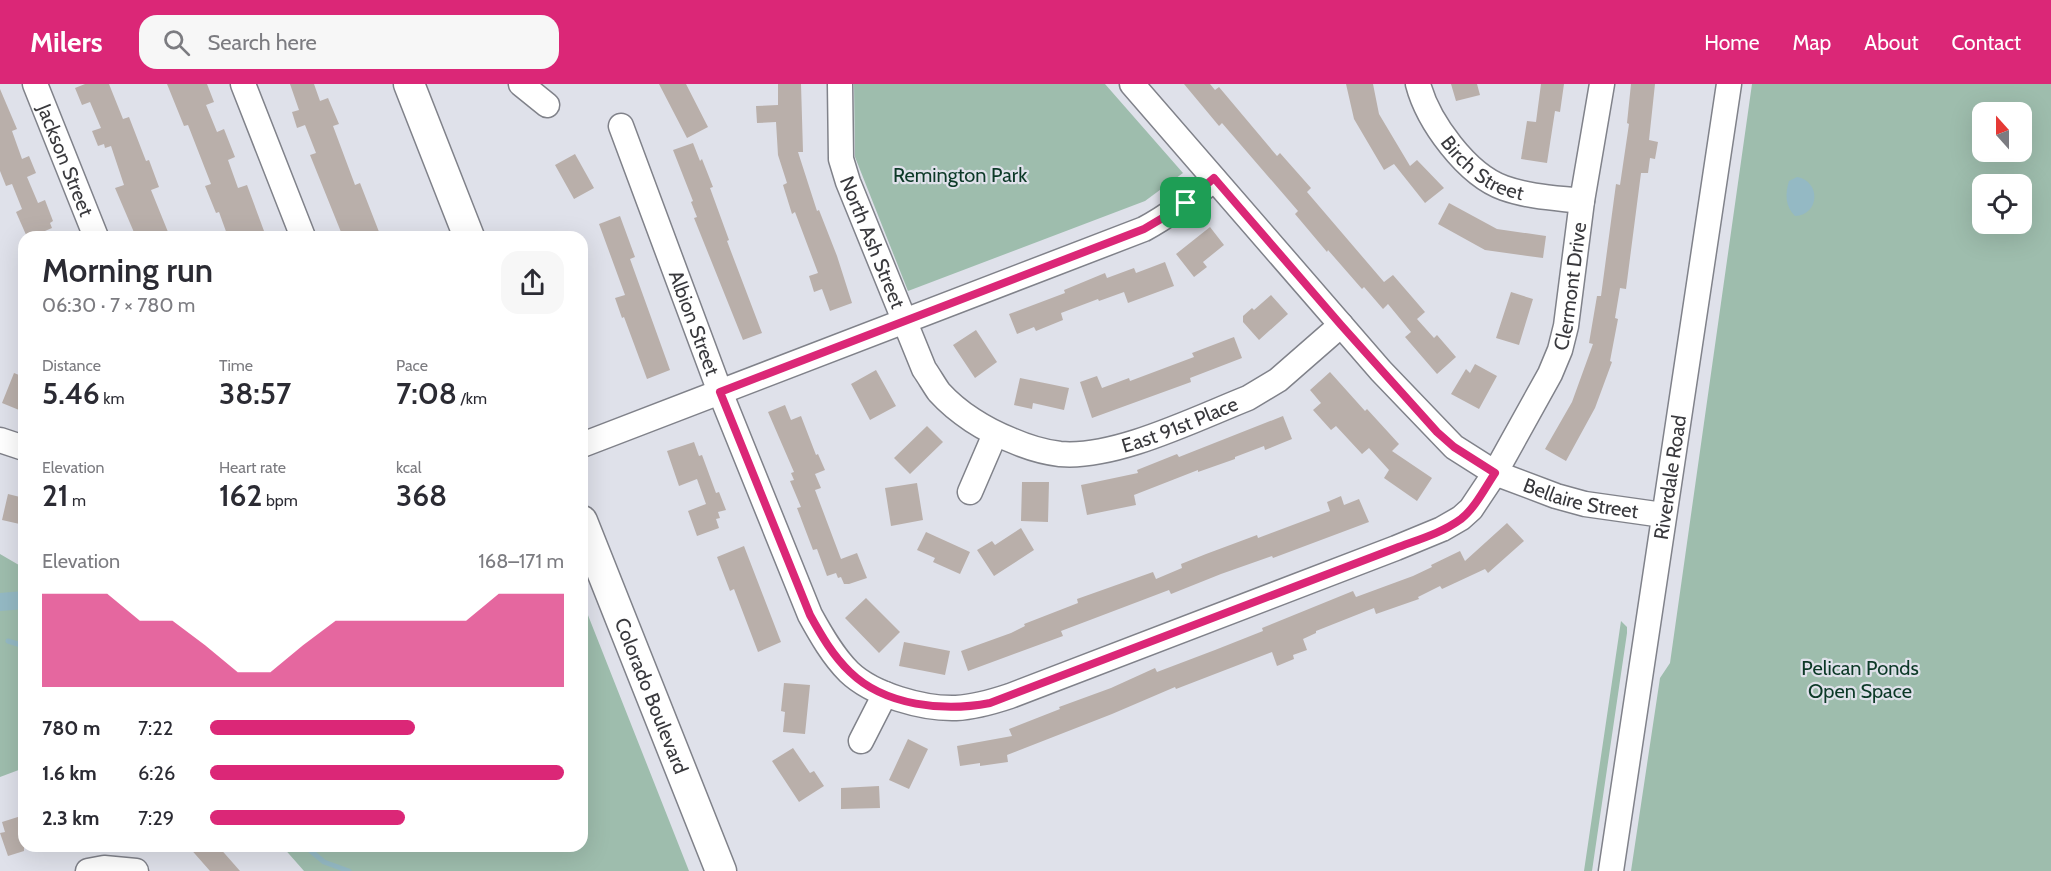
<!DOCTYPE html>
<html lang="en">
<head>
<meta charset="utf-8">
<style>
  body { margin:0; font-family:Cabin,sans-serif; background:#f7f7f7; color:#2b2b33; height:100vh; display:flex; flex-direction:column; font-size:22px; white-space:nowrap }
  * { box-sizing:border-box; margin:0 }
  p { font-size:20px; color:#7c7c81 }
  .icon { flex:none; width:33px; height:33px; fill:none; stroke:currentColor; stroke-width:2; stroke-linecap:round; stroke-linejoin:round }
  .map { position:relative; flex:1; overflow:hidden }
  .sheet { position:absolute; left:18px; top:147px; width:570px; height:621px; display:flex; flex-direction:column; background:#fff; border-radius:18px; box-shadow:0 6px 24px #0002 }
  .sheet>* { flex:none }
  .needle { width:39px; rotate:339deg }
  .buttons { position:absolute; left:1972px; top:18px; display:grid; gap:12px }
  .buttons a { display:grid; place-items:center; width:60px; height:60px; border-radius:12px; background:#fff; box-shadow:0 6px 24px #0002; font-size:30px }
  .pin { position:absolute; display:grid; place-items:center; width:51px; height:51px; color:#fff; margin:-26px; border-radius:12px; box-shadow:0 3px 9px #0006 }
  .round { display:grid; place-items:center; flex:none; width:63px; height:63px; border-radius:18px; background:#f7f7f7 }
  .head { display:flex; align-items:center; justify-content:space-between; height:102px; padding:0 24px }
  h1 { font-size:33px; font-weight:600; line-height:45px }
  .stats { display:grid; grid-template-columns:repeat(3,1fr); gap:9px; height:102px; padding:6px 24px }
  .stats div { display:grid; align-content:center }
  .stats b { font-size:30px; font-weight:600 }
  .stats small { font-size:16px; font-weight:400 }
  .stats p { font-size:16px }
  .chart { height:168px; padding:12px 24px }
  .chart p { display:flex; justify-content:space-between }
  .chart svg { width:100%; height:108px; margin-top:6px; fill:#db2777; opacity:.7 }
  ul { padding:0 24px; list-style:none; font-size:20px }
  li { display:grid; grid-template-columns:96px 72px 1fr; align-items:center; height:45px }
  li i { height:15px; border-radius:8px; background:#db2777 }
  header { display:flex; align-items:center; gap:36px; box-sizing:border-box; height:84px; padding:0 30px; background:#db2777; color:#fff }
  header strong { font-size:28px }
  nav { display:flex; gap:33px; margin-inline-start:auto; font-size:21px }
  .search { width:420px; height:54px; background:#f7f7f7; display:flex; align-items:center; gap:15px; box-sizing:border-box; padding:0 21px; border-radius:18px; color:#7c7c81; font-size:22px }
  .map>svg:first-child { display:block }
  .green { fill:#9ebdad; fill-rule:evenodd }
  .water { fill:#94b9c4 }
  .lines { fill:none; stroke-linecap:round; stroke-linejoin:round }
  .stream { stroke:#94b9c4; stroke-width:5 }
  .canal { stroke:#94b9c4; stroke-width:18 }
  .building { fill:#b9afaa }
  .minor-casing { stroke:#80828a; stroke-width:27 }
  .major-casing { stroke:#80828a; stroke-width:33 }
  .minor { stroke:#fff; stroke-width:24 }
  .major { stroke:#fff; stroke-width:30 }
  .route-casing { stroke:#fff; stroke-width:12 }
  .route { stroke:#db2777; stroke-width:8 }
  .labels { text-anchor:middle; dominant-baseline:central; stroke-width:4.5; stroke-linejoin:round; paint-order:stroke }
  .street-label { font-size:20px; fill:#39393d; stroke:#dfe1ea }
  .park-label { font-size:20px; fill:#0c3927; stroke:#dfe1ea }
</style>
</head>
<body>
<header>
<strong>Milers</strong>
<div class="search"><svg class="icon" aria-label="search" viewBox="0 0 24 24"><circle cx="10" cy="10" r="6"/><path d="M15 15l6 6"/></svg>Search here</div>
<nav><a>Home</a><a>Map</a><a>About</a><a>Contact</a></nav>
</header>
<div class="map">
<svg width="2051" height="787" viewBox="0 0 2051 787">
  <rect width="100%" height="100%" fill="#dfe1ea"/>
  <!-- green -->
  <path class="green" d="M854 0H1105L1183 89 1145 117 908 207 855 73Z
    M1752 0H2051V787H1631L1660 594 1670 579ZM1983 28H2022V68H1983ZM1983 100H2022V140H1983Z
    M0 470 24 484V684L0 693Z
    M582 516 689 787H304L282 762H582Z
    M1621 537 1627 543V549L1592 787H1584Z"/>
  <!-- water -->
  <path class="water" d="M1797 93C1821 97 1820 131 1795 132 1785 122 1785 110 1789 97Z"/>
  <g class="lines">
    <!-- stream -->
    <path class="stream" d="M8 557 24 562
      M305 762 324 778 349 787"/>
    <!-- canal -->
    <path class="canal" d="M0 518 24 516"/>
  </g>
  <!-- building -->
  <path class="building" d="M85 0H109L123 35 129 33 146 77 149 76 159 103 151 106 168 148 155 153H136L115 104 124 101 111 62 105 64 104 60 98 62 92 47 101 44 90 18 82 21 75 4Z
    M167 0H207L214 18 206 21 217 48 224 45 235 73 228 76 238 104 247 101 264 147 259 149 261 153H228L219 128 216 129 205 102 211 100 188 41 184 42Z
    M290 0H314L320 17 328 14 339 40 333 42 355 101 360 99 381 153H343L310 71 316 69 305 41 297 44 292 28 299 26Z
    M659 0H686L708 43 687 54Z
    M778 0H801L803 68H798L817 127 819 126 837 172 852 219 830 227 822 205 814 208 809 192 818 189 795 128 792 130 783 101 787 99 778 71 776 38 757 39 756 22 778 21Z
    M1184 0H1210L1215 6 1219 3 1277 72 1280 69 1311 104 1307 108 1384 198 1393 191 1425 228 1417 235 1434 254 1437 251 1456 273 1437 290 1405 253 1411 248 1388 220 1383 225 1364 203 1362 205 1328 166 1327 168 1295 130 1298 127 1222 39 1219 42Z
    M1346 0H1373L1379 30 1410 82 1417 76 1444 104 1425 119 1394 80 1384 86 1354 35Z
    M1451 0H1477L1480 11 1456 17Z
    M1541 0H1564L1560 28 1555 27 1547 79 1521 75 1527 37 1536 38Z
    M1631 0H1655L1649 56 1658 58 1655 75 1650 74 1648 89H1641L1626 205 1620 204 1615 234 1618 235 1610 277 1612 278 1595 324 1566 377 1545 365 1572 318 1593 260 1589 259 1597 212H1601L1616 100 1620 101 1629 40 1627 39Z
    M0 5 17 45 12 47 22 75 29 72 36 89 27 93 38 119 45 116 53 137 50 139 52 144 31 153H27L16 128 22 125 12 100 6 102 0 87Z
    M693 59 700 77 702 75 713 103 710 104 729 156 727 157 762 249 743 256 694 134 697 133 691 118 693 117 673 66Z
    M575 70 594 104 574 115 555 81Z
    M1449 119 1497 145 1546 152 1543 174 1485 166 1438 140Z
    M620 132 635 173 630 175 670 286 647 295 624 233 622 234 615 214 625 211 599 140Z
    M1210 143 1224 161 1203 178 1207 183 1194 193 1176 170Z
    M1165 178 1174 202 1128 219 1124 208 1099 217 1098 215 1061 229 1063 236 1036 247 1034 243 1017 250 1009 230 1065 209 1064 206 1105 189 1107 194 1134 184 1136 189Z
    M1511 208 1533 215 1519 261 1496 254Z
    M1271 211 1288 230 1259 256 1243 238V232L1252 224 1254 226Z
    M976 246 997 278 975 294 953 261Z
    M1234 253 1242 274 1190 294 1191 298 1092 334 1080 298 1097 292 1102 304 1129 294 1130 297 1194 273 1192 269Z
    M1475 280 1497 292 1479 325 1451 310 1466 285 1470 289Z
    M876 286 896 322 870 336 851 300Z
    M1330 288 1365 327 1367 325 1399 360 1392 367 1432 394 1417 417 1384 394 1389 386 1369 364 1362 370 1336 342 1331 346 1313 326 1321 319 1310 306Z
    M14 289 24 293V328L2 319Z
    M1020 294 1069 304 1064 326 1033 319 1032 325 1014 321Z
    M785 321 791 336 801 332 816 371 818 370 825 386 815 390 821 404 815 406 841 475 857 469 867 494 849 500H844L841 493 838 494 836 489 827 492 817 465 813 466 797 424 801 423 790 397 794 396 791 389 794 388 768 328Z
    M1283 332 1292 355 1265 366 1264 362 1235 373V375L1198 388V386L1134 411 1136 421 1087 431 1081 401 1138 389 1137 386 1177 370 1179 373Z
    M927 342 943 358 910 390 894 374Z
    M694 358 699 372 702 371 716 409 719 408 726 426 718 428 720 434 716 435 719 444 697 452 688 427 706 420 697 395 679 402 667 367Z
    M1022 398H1049L1048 438 1021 437Z
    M917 399 923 436 891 442 885 404Z
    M8 410 24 414V441L2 436Z
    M1341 412 1344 421 1359 415 1369 438 1273 474 1272 472 1221 490 1171 510 1169 506 1061 547 1063 552 968 587 961 567 1011 549 1025 542 1024 540 1078 519 1077 515 1153 488 1156 495 1182 484 1181 480 1206 470 1257 451 1258 454 1330 427 1327 418Z
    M1507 439 1524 457 1488 489 1485 485 1442 505 1440 502 1418 513 1419 515 1376 530 1374 524 1316 547V549L1303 555 1307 566 1293 571 1294 575 1277 582 1272 568 1176 605 1175 603 1112 630 1007 671 1008 678 980 682V679L960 682 957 662 1012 652 1009 645 1060 625 1059 623 1111 604 1155 584 1157 588 1215 566 1263 547 1262 544 1353 507 1356 513 1413 492 1432 483 1431 481 1460 467 1465 477Z
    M1021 444 1034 466 994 492 977 466 992 457 995 461Z
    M926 448 970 468 960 490 933 478 935 474 917 466Z
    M744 462 781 558 758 568 734 505 730 507 717 473Z
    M866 514 900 548 879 569 845 534Z
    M904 558 950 567 945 591 899 582Z
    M784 599 810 601 805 650 783 648 785 628 781 627Z
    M908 655 928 665 909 705 889 696Z
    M793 664 810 689 814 687 824 702 799 718 772 677Z
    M879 702 880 724 841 725V704Z
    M21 732 24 743V767L8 772 0 749 5 748 2 738Z
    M188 762H218L240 787H210Z"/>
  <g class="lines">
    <!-- minor casing -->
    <g class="minor-casing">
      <g id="minor">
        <path id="s1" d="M35 0 96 153"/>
        <path d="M243 0 303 153"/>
        <path d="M521 0 547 21"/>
        <path id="s2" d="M840 0 841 75 848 98 924 285C929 292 934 301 939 308 958 329 985 346 1011 356 1027 363 1043 368 1060 370 1115 375 1195 335 1248 314L1278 296 1341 241"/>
        <path id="s3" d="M1132 0 1381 287 1454 363 1495 389 1556 412 1585 420 1663 431"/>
        <path id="s4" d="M1418 0C1428 38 1467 91 1504 104 1529 113 1557 114 1582 117"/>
        <path id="s5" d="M621 42 720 308 810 531C821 551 833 572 849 588 873 611 923 625 956 624 975 623 992 618 1010 612L1396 464 1442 445 1461 434 1471 425 1495 389 1550 290 1560 266 1566 242 1582 117 1602 0"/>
        <path d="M0 356 24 364"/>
        <path d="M582 361 1144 145C1170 131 1192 114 1214 95"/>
        <path d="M970 408 995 350"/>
        <path d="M861 657 885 610"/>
        <path d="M88 787 104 784 136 787"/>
        <path id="s6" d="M1611 787 1729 0"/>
      </g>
    </g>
    <!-- major casing -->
    <g class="major-casing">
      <g id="major">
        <path d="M409 0 469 153"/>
        <path id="s7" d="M582 437 721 787"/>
      </g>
    </g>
    <!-- minor -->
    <use href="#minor" class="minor"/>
    <!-- major -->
    <use href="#major" class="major"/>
  </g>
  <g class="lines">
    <!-- route casing -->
    <g class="route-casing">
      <path id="route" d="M1214 94 1341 241 1437 348 1454 363 1495 389C1485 404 1475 424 1461 435 1442 449 1417 456 1396 464L990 619C944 628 885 622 850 588 833 572 821 551 810 531L720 308 1144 145C1170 131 1192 114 1214 94Z"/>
    </g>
    <!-- route -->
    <use href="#route" class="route"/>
  </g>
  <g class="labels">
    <!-- street labels -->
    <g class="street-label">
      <text stroke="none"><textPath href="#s1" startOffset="82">Jackson Street</textPath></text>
      <text stroke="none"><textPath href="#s4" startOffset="110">Birch Street</textPath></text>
      <text stroke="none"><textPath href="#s2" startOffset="164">North Ash Street</textPath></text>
      <text stroke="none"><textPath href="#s5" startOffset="1510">Clermont Drive</textPath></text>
      <text stroke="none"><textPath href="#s5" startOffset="210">Albion Street</textPath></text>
      <text stroke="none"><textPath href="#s2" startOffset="591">East 91st Place</textPath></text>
      <text stroke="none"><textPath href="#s6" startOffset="398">Riverdale Road</textPath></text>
      <text stroke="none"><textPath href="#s3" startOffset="624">Bellaire Street</textPath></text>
      <text stroke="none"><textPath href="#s7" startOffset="188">Colorado Boulevard</textPath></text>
    </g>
    <!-- park labels -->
    <g class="park-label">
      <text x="960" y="91">Remington Park</text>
      <text x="1860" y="584">Pelican Ponds<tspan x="1860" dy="23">Open Space</tspan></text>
    </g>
  </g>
</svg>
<div class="buttons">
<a><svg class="needle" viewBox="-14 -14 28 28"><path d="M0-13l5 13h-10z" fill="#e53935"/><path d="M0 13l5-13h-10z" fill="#7c7c81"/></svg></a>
<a><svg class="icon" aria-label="locate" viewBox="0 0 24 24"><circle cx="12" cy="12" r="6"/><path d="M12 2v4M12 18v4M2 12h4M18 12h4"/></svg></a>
</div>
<div class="pin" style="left:1186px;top:119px;background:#1e9e55"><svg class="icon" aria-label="arrive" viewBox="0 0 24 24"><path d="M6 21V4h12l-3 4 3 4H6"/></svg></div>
<section class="sheet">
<div class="head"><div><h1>Morning run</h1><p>06:30 · 7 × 780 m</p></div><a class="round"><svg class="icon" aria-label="share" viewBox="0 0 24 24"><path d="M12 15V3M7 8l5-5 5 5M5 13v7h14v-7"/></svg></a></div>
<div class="stats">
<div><p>Distance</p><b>5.46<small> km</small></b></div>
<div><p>Time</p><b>38:57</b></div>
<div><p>Pace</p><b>7:08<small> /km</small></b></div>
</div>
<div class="stats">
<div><p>Elevation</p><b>21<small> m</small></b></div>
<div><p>Heart rate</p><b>162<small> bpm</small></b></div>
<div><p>kcal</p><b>368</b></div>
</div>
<div class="chart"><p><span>Elevation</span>168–171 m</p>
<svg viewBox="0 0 160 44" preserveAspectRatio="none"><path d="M0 44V6L10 6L20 6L30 17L40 17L50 27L60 38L70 38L80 27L90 17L100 17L110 17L120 17L130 17L140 6L150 6L160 6V44z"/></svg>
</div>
<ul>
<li><b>780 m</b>7:22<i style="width:58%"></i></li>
<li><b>1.6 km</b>6:26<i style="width:100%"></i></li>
<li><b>2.3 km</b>7:29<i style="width:55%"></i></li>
</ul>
</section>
</div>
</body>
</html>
